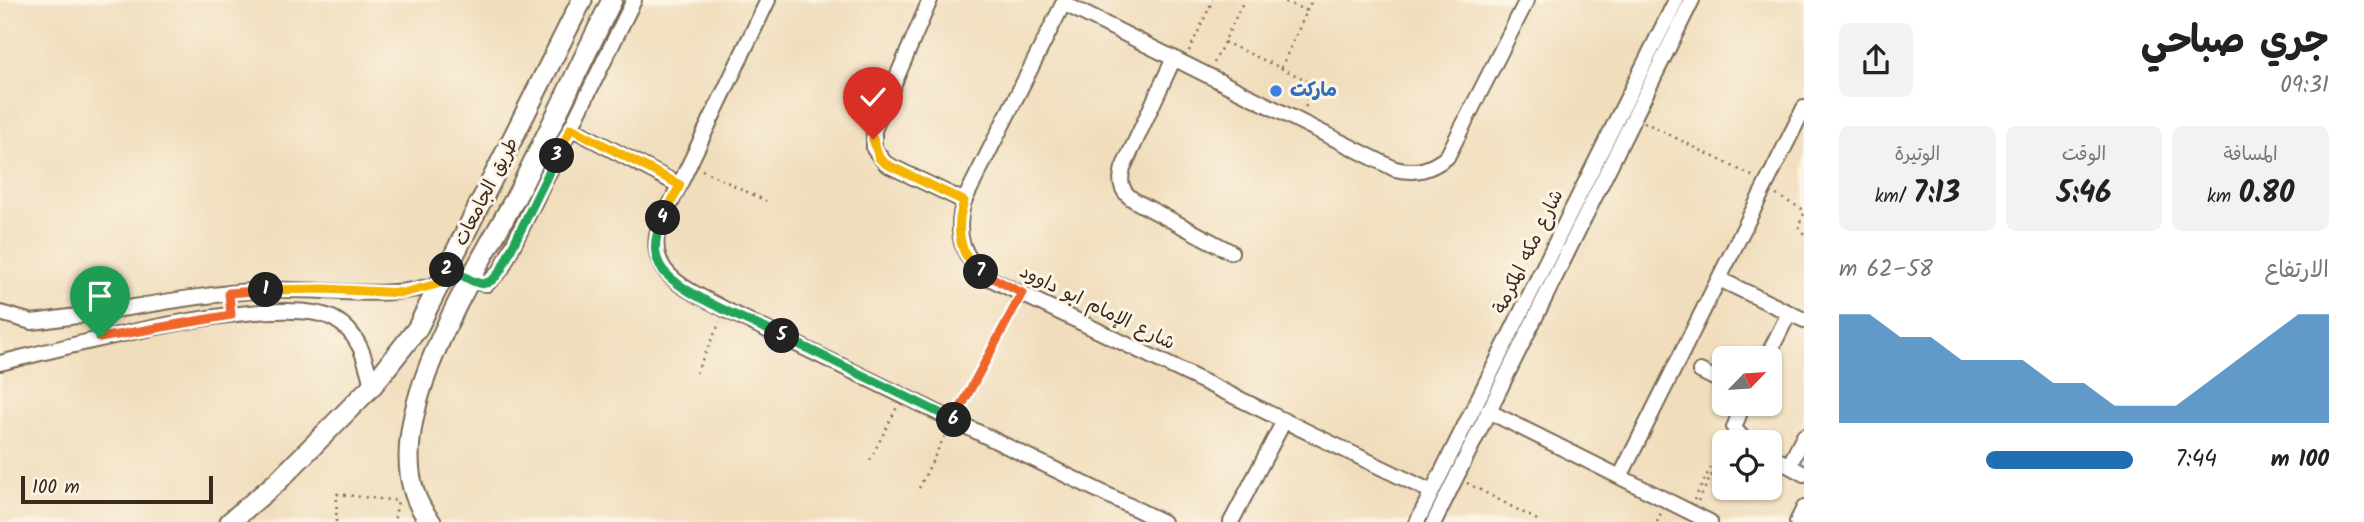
<!DOCTYPE html>
<html lang="ar">
<head>
<meta charset="utf-8">
<style>
  body { margin:0; font-family:Kalam,"Playpen Sans Arabic",sans-serif; background:#f2f2f2; color:#222; direction:rtl; height:100vh; display:flex; flex-direction:column; font-size:26px; white-space:nowrap }
  * { box-sizing:border-box; margin:0 }
  p { font-size:23px; color:#767676 }
  .icon { flex:none; width:38px; height:38px; fill:none; stroke:currentColor; stroke-width:2; stroke-linecap:round; stroke-linejoin:round }
  .map { position:relative; flex:1; overflow:hidden; direction:ltr }
  .sheet { display:flex; flex-direction:column; background:#fff; width:560px }
  .sheet>* { flex:none }
  .needle { width:46px; rotate:65deg }
  .controls { position:absolute; left:1712px; top:346px; display:grid; gap:14px }
  .controls a { display:grid; place-items:center; width:70px; height:70px; border-radius:10px; background:#fff; box-shadow:0 2px 5px #0004; font-size:35px }
  .scale { position:absolute; left:21px; bottom:18px; width:192px; box-sizing:border-box; padding-left:7px; border:4px solid #3b2a1e; border-top:0; font-size:19px; line-height:24px; white-space:nowrap; color:#3b2a1e; -webkit-text-stroke:5px #fcf5e5; paint-order:stroke }
  .pin { position:absolute; display:grid; place-items:center; width:60px; height:60px; color:#fff; margin:-72px -30px; border-radius:50% 50% 50% 0; rotate:-45deg; box-shadow:0 0 7px #0007 }
  .pin .icon { rotate:45deg }
  .km { position:absolute; width:35px; height:35px; margin:-18px; border-radius:50%; background:#222; color:#fff; font-size:19px; line-height:35px; text-align:center }
  .round { display:grid; place-items:center; flex:none; width:74px; height:74px; border-radius:10px; background:#f2f2f2 }
  .head { display:flex; align-items:center; justify-content:space-between; height:119px; padding:0 35px }
  h1 { font-size:38px; font-weight:700; line-height:52px }
  .metrics { display:grid; grid-template-columns:repeat(3,1fr); gap:10px; height:119px; padding:7px 35px }
  .metrics div { display:grid; align-content:center; border-radius:10px; background:#f2f2f2; text-align:center }
  .metrics b { font-size:30px; font-weight:700 }
  .metrics small { font-size:19px; font-weight:400 }
  .metrics p { font-size:19px }
  .chart { height:196px; padding:14px 35px }
  .chart p { display:flex; justify-content:space-between }
  .chart svg { width:100%; height:126px; margin-top:7px; fill:#1f6fb2; opacity:.7 }
  ul { padding:0 35px; list-style:none; font-size:23px }
  li { display:grid; grid-template-columns:112px 84px 1fr; align-items:center; height:52px }
  li i { height:18px; border-radius:9px; background:#1f6fb2 }
  main { display:flex; flex:1; min-height:0 }
  .map>svg:first-child { display:block }
  .lines { fill:none; stroke-linecap:round; stroke-linejoin:round }
  .minor-casing { stroke:#7a6955; stroke-width:18 }
  .major-casing { stroke:#7a6955; stroke-width:23 }
  .path { stroke:#7a6955; stroke-width:2.5; stroke-dasharray:2 5; stroke-linecap:butt }
  .minor { stroke:#fff; stroke-width:14 }
  .major { stroke:#fff; stroke-width:19 }
  .split-1-casing { stroke:#fff; stroke-width:14 }
  .split-2-casing { stroke:#fff; stroke-width:14 }
  .split-3-casing { stroke:#fff; stroke-width:14 }
  .split-4-casing { stroke:#fff; stroke-width:14 }
  .split-5-casing { stroke:#fff; stroke-width:14 }
  .split-6-casing { stroke:#fff; stroke-width:14 }
  .split-7-casing { stroke:#fff; stroke-width:14 }
  .split-8-casing { stroke:#fff; stroke-width:14 }
  .split-1 { stroke:#f0652b; stroke-width:9 }
  .split-2 { stroke:#f5b400; stroke-width:9 }
  .split-3 { stroke:#22a559; stroke-width:9 }
  .split-4 { stroke:#f5b400; stroke-width:9 }
  .split-5 { stroke:#22a559; stroke-width:9 }
  .split-6 { stroke:#22a559; stroke-width:9 }
  .split-7 { stroke:#f0652b; stroke-width:9 }
  .split-8 { stroke:#f5b400; stroke-width:9 }
  .shop-dot { fill:#3f7fe0; stroke:#fcf5e5; stroke-width:2.5 }
  .labels { text-anchor:middle; dominant-baseline:central; stroke-width:6; stroke-linejoin:round; paint-order:stroke }
  .shop-label { font-size:19px; font-weight:bold; fill:#366cbe; stroke:#fcf5e5; text-anchor:start }
  .street-label { font-size:19px; fill:#3b2a1e; stroke:#fcf5e5 }
</style>
</head>
<body>
<main>
<section class="sheet">
<div class="head"><div><h1>جري صباحي</h1><p>09:31</p></div><a class="round"><svg class="icon" aria-label="share" viewBox="0 0 24 24"><path d="M12 15V3M7 8l5-5 5 5M5 13v7h14v-7"/></svg></a></div>
<div class="metrics">
<div><p>المسافة</p><b>0.80<small> km</small></b></div>
<div><p>الوقت</p><b>5:46</b></div>
<div><p>الوتيرة</p><b>7:13<small> /km</small></b></div>
</div>
<div class="chart"><p><span>الارتفاع</span>58–62 m</p>
<svg viewBox="0 0 160 44" preserveAspectRatio="none"><path d="M0 44V6L10 6L20 14L30 14L40 22L50 22L60 22L70 30L80 30L90 38L100 38L110 38L120 30L130 22L140 14L150 6L160 6V44z"/></svg>
</div>
<ul>
<li><b>100 m</b>7:44<i style="width:50%"></i></li>
</ul>
</section>
<div class="map">
<svg width="1804" height="522" viewBox="0 0 1804 522">
  <rect width="100%" height="100%" fill="#fcf5e5"/>
  <filter id="ink" filterUnits="userSpaceOnUse"><feTurbulence type="fractalNoise" baseFrequency=".0143" numOctaves="2"/><feDisplacementMap in="SourceGraphic" scale="14" xChannelSelector="R" yChannelSelector="G"/><feConvolveMatrix kernelMatrix="1 2 1 2 8 2 1 2 1" color-interpolation-filters="sRGB"/></filter>
  <filter id="wash" filterUnits="userSpaceOnUse"><feTurbulence type="fractalNoise" baseFrequency=".00686" numOctaves="4" result="noise"/><feDisplacementMap in="SourceGraphic" scale="28" xChannelSelector="R" yChannelSelector="G"/><feGaussianBlur stdDeviation="1.57" result="paint"/><feColorMatrix in="noise" values="0 0 0 0 0 0 0 0 0 0 0 0 0 0 0 0 0 1.4 0 .05"/><feComposite in="paint" operator="in"/></filter>
  <g filter="url(#wash)">
    <rect width="100%" height="100%" fill="#f0ddbc"/>
  </g>
  <g filter="url(#ink)">
    <g class="lines">
      <!-- minor casing -->
      <g class="minor-casing">
        <path id="minor" d="M768 0 658 230C647 277 692 291 726 310L1163 522
          M930 0 874 130V149L886 164 964 201
          M1065 0 964 201C954 235 962 259 991 279L1432 492
          M1063 3 1395 169C1416 174 1430 170 1447 157L1527 0
          M1174 58 1123 168C1118 185 1123 194 1137 202L1231 252
          M571 128 679 185
          M1719 279 1804 320
          M469 281 487 284 501 270 634 0
          M0 313 32 322C110 313 187 295 266 290 324 287 387 302 441 283
          M1766 359 1789 313
          M0 363C65 347 280 290 334 319 360 333 366 361 372 386
          M1700 371 1724 383
          M1743 404 1734 428 1747 443
          M1488 411 1710 522
          M1769 455 1804 474
          M1789 466 1804 436
          M1620 477 1804 108
          M1231 522 1284 421
          M1417 522 1676 0
          M1434 522 1692 0
          M1797 522 1804 508"/>
      </g>
      <!-- major casing -->
      <g class="major-casing">
        <path id="major" d="M230 522 277 482 372 386 417 329 582 0
          M431 522C360 441 480 267 519 191 551 127 581 63 612 0"/>
      </g>
      <!-- path -->
      <path class="path" d="M1307 11 1312 0
        M1224 42 1281 68 1307 11 1281 0
        M1189 51 1213 0
        M1214 63 1244 0
        M1281 68 1306 80 1312 88 1304 111
        M1644 122 1754 177
        M702 170 766 201
        M1776 195 1804 210
        M1804 214 1798 226 1804 234
        M696 373 720 322
        M961 412 1015 305
        M870 460 897 407
        M1467 483 1541 522
        M919 488 947 431
        M1694 500 1726 438
        M1698 501 1724 452
        M336 522 337 494 398 501 394 522
        M1657 522 1661 513"/>
      <!-- minor -->
      <use href="#minor" class="minor"/>
      <!-- major -->
      <use href="#major" class="major"/>
    </g>
  </g>
  <g class="lines" filter="url(#ink)">
    <!-- split-1 casing -->
    <g class="split-1-casing">
      <path id="split-1" d="M100 338 231 315 229 293 266 290"/>
    </g>
    <!-- split-2 casing -->
    <g class="split-2-casing">
      <path id="split-2" d="M266 290 324 289 403 293 441 283 447 270"/>
    </g>
    <!-- split-3 casing -->
    <g class="split-3-casing">
      <path id="split-3" d="M447 270C468 272 481 300 501 270L557 156"/>
    </g>
    <!-- split-4 casing -->
    <g class="split-4-casing">
      <path id="split-4" d="M557 156 571 128 680 185 663 218"/>
    </g>
    <!-- split-5 casing -->
    <g class="split-5-casing">
      <path id="split-5" d="M663 218C655 235 651 254 663 270 682 295 752 322 782 336"/>
    </g>
    <!-- split-6 casing -->
    <g class="split-6-casing">
      <path id="split-6" d="M782 336 954 420"/>
    </g>
    <!-- split-7 casing -->
    <g class="split-7-casing">
      <path id="split-7" d="M954 420 1022 293 981 272"/>
    </g>
    <!-- split-8 casing -->
    <g class="split-8-casing">
      <path id="split-8" d="M873 139 879 158 886 164 964 201C956 226 957 255 981 272"/>
    </g>
    <!-- split-1 -->
    <use href="#split-1" class="split-1"/>
    <!-- split-2 -->
    <use href="#split-2" class="split-2"/>
    <!-- split-3 -->
    <use href="#split-3" class="split-3"/>
    <!-- split-4 -->
    <use href="#split-4" class="split-4"/>
    <!-- split-5 -->
    <use href="#split-5" class="split-5"/>
    <!-- split-6 -->
    <use href="#split-6" class="split-6"/>
    <!-- split-7 -->
    <use href="#split-7" class="split-7"/>
    <!-- split-8 -->
    <use href="#split-8" class="split-8"/>
  </g>
  <!-- markers -->
  <circle class="shop-dot" cx="1276" cy="91" r="7"/>
  <g class="labels">
    <!-- shop labels -->
    <g class="shop-label">
      <text x="1290" y="91">ماركت</text>
    </g>
    <!-- street labels -->
    <g class="street-label">
      <text transform="translate(487 192) rotate(-63)">طريق الجامعات</text>
      <text transform="translate(1529 252) rotate(-64)">شارع مكه المكرمة</text>
      <text transform="translate(1097 308) rotate(26)">شارع الإمام ابو داوود</text>
    </g>
  </g>
</svg>
<div class="controls">
<a><svg class="needle" viewBox="-14 -14 28 28"><path d="M0-13l5 13h-10z" fill="#e53935"/><path d="M0 13l5-13h-10z" fill="#767676"/></svg></a>
<a><svg class="icon" aria-label="locate" viewBox="0 0 24 24"><circle cx="12" cy="12" r="6"/><path d="M12 2v4M12 18v4M2 12h4M18 12h4"/></svg></a>
</div>
<div class="scale">100 m</div>
<div class="pin" style="left:100px;top:338px;background:#1e9e55"><svg class="icon" aria-label="arrive" viewBox="0 0 24 24"><path d="M6 21V4h12l-3 4 3 4H6"/></svg></div>
<div class="pin" style="left:873px;top:139px;background:#d93025"><svg class="icon" aria-label="check" viewBox="0 0 24 24"><path d="M5 12l5 5 9-10"/></svg></div>
<b class="km" style="left:266px;top:290px">1</b>
<b class="km" style="left:447px;top:270px">2</b>
<b class="km" style="left:557px;top:156px">3</b>
<b class="km" style="left:663px;top:218px">4</b>
<b class="km" style="left:782px;top:336px">5</b>
<b class="km" style="left:954px;top:420px">6</b>
<b class="km" style="left:981px;top:272px">7</b>
</div>
</main>
</body>
</html>
